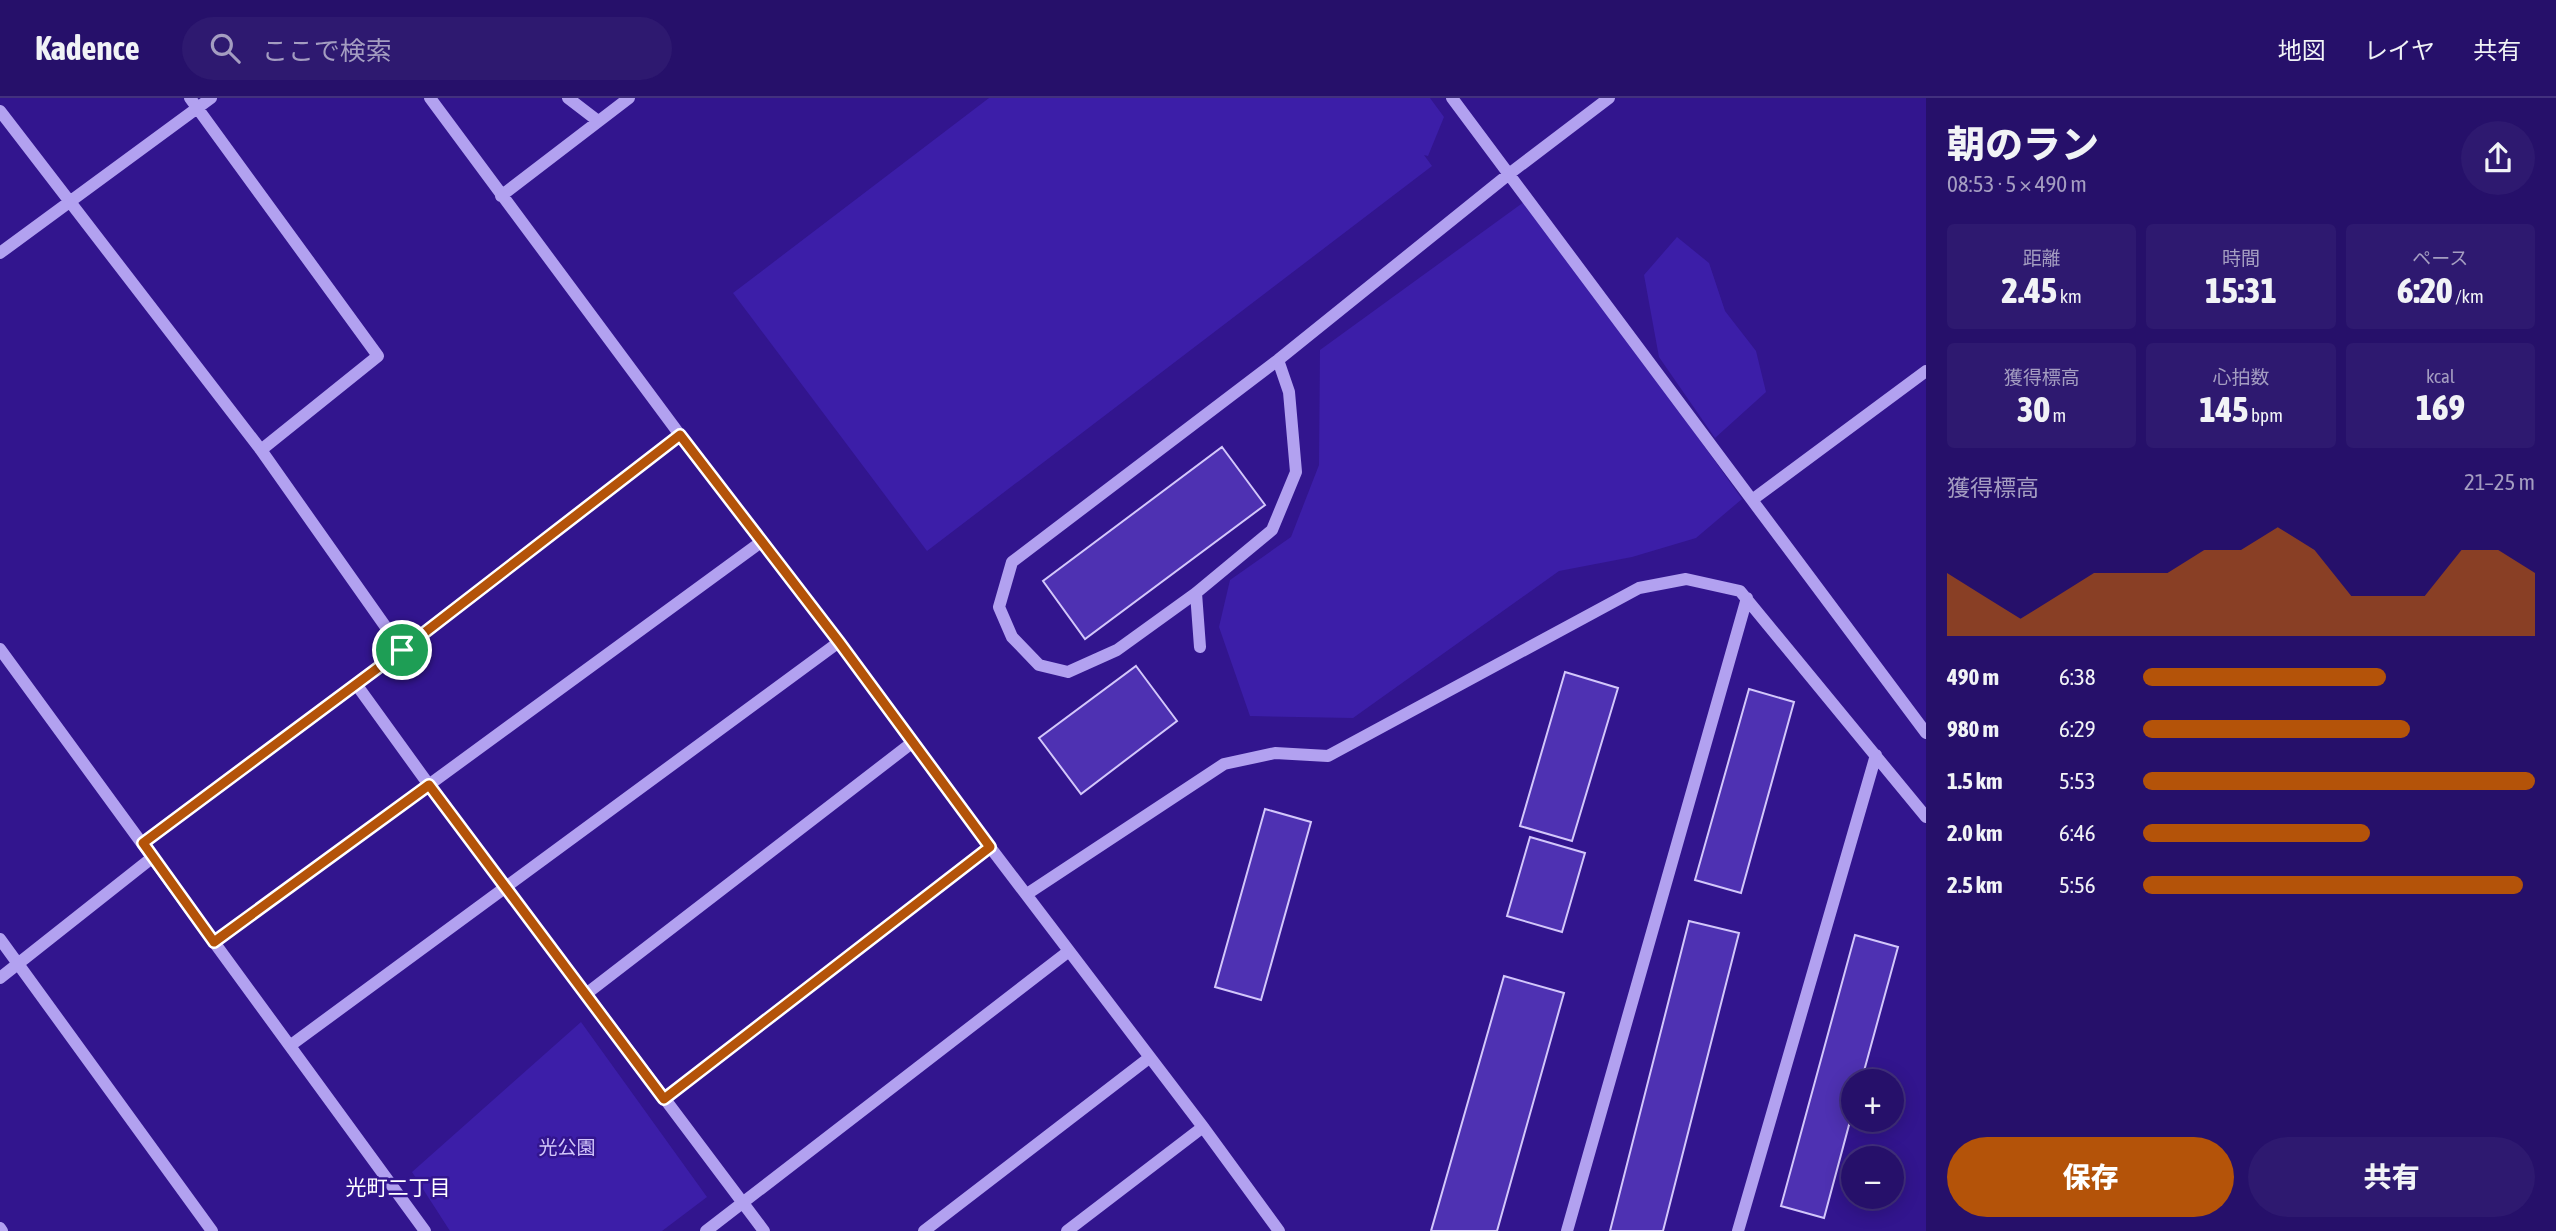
<!DOCTYPE html>
<html lang="ja">
<head>
<meta charset="utf-8">
<style>
  body { margin:0; font-family:"Asap Condensed","Noto Sans JP",sans-serif; background:#2e1970; color:#f1f3f6; height:100vh; display:flex; flex-direction:column; font-size:26px; white-space:nowrap }
  * { box-sizing:border-box; margin:0 }
  p { font-size:23px; color:#a49dc1 }
  .icon { flex:none; width:38px; height:38px; fill:none; stroke:currentColor; stroke-width:2; stroke-linecap:round; stroke-linejoin:round }
  .map { position:relative; flex:1; overflow:hidden }
  .side { display:flex; flex-direction:column; background:#26106a; width:630px }
  .side>* { flex:none }
  .fabs { position:absolute; left:1841px; top:971px; display:grid; gap:14px }
  .fabs a { display:grid; place-items:center; width:63px; height:63px; border-radius:50%; background:#26106a; box-shadow:0 4px 18px #0003,0 0 0 2px #42307e; font-size:35px }
  .pin { position:absolute; display:grid; place-items:center; width:60px; height:60px; color:#fff; margin:-30px; border:4px solid #fff; border-radius:50%; box-shadow:0 2px 7px #0007 }
  .round { display:grid; place-items:center; flex:none; width:74px; height:74px; border-radius:37px; background:#2e1970 }
  .head { display:flex; align-items:center; justify-content:space-between; height:119px; padding:0 21px }
  h1 { font-size:38px; font-weight:800; line-height:52px }
  .stats { display:grid; grid-template-columns:repeat(3,1fr); gap:10px; height:119px; padding:7px 21px }
  .stats div { display:grid; align-content:center; border-radius:7px; background:#2e1970; text-align:center }
  .stats b { font-size:35px; font-weight:800 }
  .stats small { font-size:19px; font-weight:400 }
  .stats p { font-size:19px }
  .chart { height:196px; padding:14px 21px }
  .chart p { display:flex; justify-content:space-between }
  .chart svg { width:100%; height:126px; margin-top:7px; fill:#b45309; opacity:.7 }
  .cta { display:flex; gap:14px; margin-top:auto; padding:14px 21px }
  .cta a { flex:1; height:80px; border-radius:42px; background:#b45309; color:#fff; font-size:28px; font-weight:800; line-height:80px; text-align:center }
  .cta a+a { background:#2e1970; color:#f1f3f6 }
  ul { padding:0 21px; list-style:none; font-size:23px }
  li { display:grid; grid-template-columns:112px 84px 1fr; align-items:center; height:52px }
  li i { height:18px; border-radius:9px; background:#b45309 }
  header { display:flex; align-items:center; gap:42px; box-sizing:border-box; height:98px; padding:0 35px; background:#26106a; border-bottom:2px solid #42307e }
  header strong { font-size:33px }
  nav { display:flex; gap:38px; margin-inline-start:auto; font-size:24px }
  .search { width:490px; height:63px; background:#2e1970; display:flex; align-items:center; gap:18px; box-sizing:border-box; padding:0 24px; border-radius:38px; color:#a49dc1; font-size:26px }
  main { display:flex; flex:1; min-height:0 }
  .map>svg:first-child { display:block }
  .green { fill:#3c1ea8 }
  .building { fill:#4e31b2; stroke:#d3c7fb; stroke-width:2 }
  .lines { fill:none; stroke-linecap:round; stroke-linejoin:round }
  .minor { stroke:#b2a1f0; stroke-width:12 }
  .route-casing { stroke:#fff; stroke-width:14 }
  .route { stroke:#b45309; stroke-width:9 }
  .labels { text-anchor:middle; dominant-baseline:central; stroke-width:5; stroke-linejoin:round; paint-order:stroke }
  .park-label { font-size:19px; fill:#d3c7fb; stroke:#32158e }
  .neighbourhood-label { font-size:21px; fill:#fff; stroke:#32158e }
</style>
</head>
<body>
<header>
<strong>Kadence</strong>
<div class="search"><svg class="icon" aria-label="search" viewBox="0 0 24 24"><circle cx="10" cy="10" r="6"/><path d="M15 15l6 6"/></svg>ここで検索</div>
<nav><a>地図</a><a>レイヤ</a><a>共有</a></nav>
</header>
<main>
<div class="map">
<svg width="1926" height="1133" viewBox="0 0 1926 1133">
  <rect width="100%" height="100%" fill="#32158e"/>
  <!-- green -->
  <path class="green" d="M989 0H1430L1444 19 1428 58 1424 57 1432 68 927 453 733 195Z
    M1528 101 1742 401 1696 440 1632 459 1559 473 1353 620 1250 618 1219 529 1230 482 1291 439 1319 367 1320 252Z
    M1677 139 1709 165 1725 213 1756 253 1766 294 1715 340 1659 259 1644 177Z
    M581 924 707 1099 662 1133H450L412 1074Z"/>
  <!-- building -->
  <path class="building" d="M1222 349 1265 407 1085 541 1043 483Z
    M1136 568 1177 623 1081 696 1039 640Z
    M1565 574 1618 590 1572 743 1520 728Z
    M1749 591 1794 604 1741 795 1695 782Z
    M1265 711 1311 724 1261 902 1215 889Z
    M1530 739 1585 755 1562 834 1507 818Z
    M1689 823 1739 835 1663 1133H1610Z
    M1855 837 1898 849 1861 984H1853V1012L1824 1120 1781 1108Z
    M1504 878 1564 895 1497 1133H1431Z"/>
  <g class="lines">
    <!-- minor -->
    <path class="minor" d="M430 0 680 337 839 544 990 749 1203 1029 1279 1133
      M568 0 598 23
      M1452 0 1752 402 1926 273
      M0 13 261 352 378 258 190 0
      M501 98 629 0
      M0 155 211 0
      M1278 262 1289 294 1296 374 1272 432 1196 495 1117 552 1068 574 1039 567 1012 539 999 509 1012 464 1278 262 1509 76 1609 0
      M261 352 402 552
      M1752 402 1926 635
      M1196 495 1200 549
      M0 551 425 1133
      M356 586 429 687 764 1133
      M143 745 402 552 680 337
      M1027 796 1224 666 1275 655 1328 658 1639 490 1686 481 1740 493 1926 719
      M0 841 212 1133
      M214 844 761 444
      M0 880 153 759
      M586 896 913 644
      M291 947 839 544
      M664 1001 990 749
      M0 1130 2 1133
      M706 1133 1069 853
      M924 1133 1149 960
      M1067 1133 1203 1029
      M1567 1133 1747 500
      M1738 1133 1876 657"/>
  </g>
  <g class="lines">
    <!-- route casing -->
    <g class="route-casing">
      <path id="route" d="M680 337 839 544 990 749 664 1001 429 687 214 844 143 745 402 552Z"/>
    </g>
    <!-- route -->
    <use href="#route" class="route"/>
  </g>
  <g class="labels">
    <!-- park labels -->
    <g class="park-label">
      <text x="567" y="1049">光公園</text>
    </g>
    <!-- neighbourhood labels -->
    <g class="neighbourhood-label">
      <text x="398" y="1089">光町二丁目</text>
    </g>
  </g>
</svg>
<div class="fabs">
<a>+</a>
<a>−</a>
</div>
<div class="pin" style="left:402px;top:552px;background:#1e9e55"><svg class="icon" aria-label="arrive" viewBox="0 0 24 24"><path d="M6 21V4h12l-3 4 3 4H6"/></svg></div>
</div>
<section class="side">
<div class="head"><div><h1>朝のラン</h1><p>08:53 · 5 × 490 m</p></div><a class="round"><svg class="icon" aria-label="share" viewBox="0 0 24 24"><path d="M12 15V3M7 8l5-5 5 5M5 13v7h14v-7"/></svg></a></div>
<div class="stats">
<div><p>距離</p><b>2.45<small> km</small></b></div>
<div><p>時間</p><b>15:31</b></div>
<div><p>ペース</p><b>6:20<small> /km</small></b></div>
</div>
<div class="stats">
<div><p>獲得標高</p><b>30<small> m</small></b></div>
<div><p>心拍数</p><b>145<small> bpm</small></b></div>
<div><p>kcal</p><b>169</b></div>
</div>
<div class="chart"><p><span>獲得標高</span>21–25 m</p>
<svg viewBox="0 0 160 44" preserveAspectRatio="none"><path d="M0 44V22L10 30L20 38L30 30L40 22L50 22L60 22L70 14L80 14L90 6L100 14L110 30L120 30L130 30L140 14L150 14L160 22V44z"/></svg>
</div>
<ul>
<li><b>490 m</b>6:38<i style="width:62%"></i></li>
<li><b>980 m</b>6:29<i style="width:68%"></i></li>
<li><b>1.5 km</b>5:53<i style="width:100%"></i></li>
<li><b>2.0 km</b>6:46<i style="width:58%"></i></li>
<li><b>2.5 km</b>5:56<i style="width:97%"></i></li>
</ul>
<div class="cta"><a>保存</a><a>共有</a></div>
</section>
</main>
</body>
</html>
